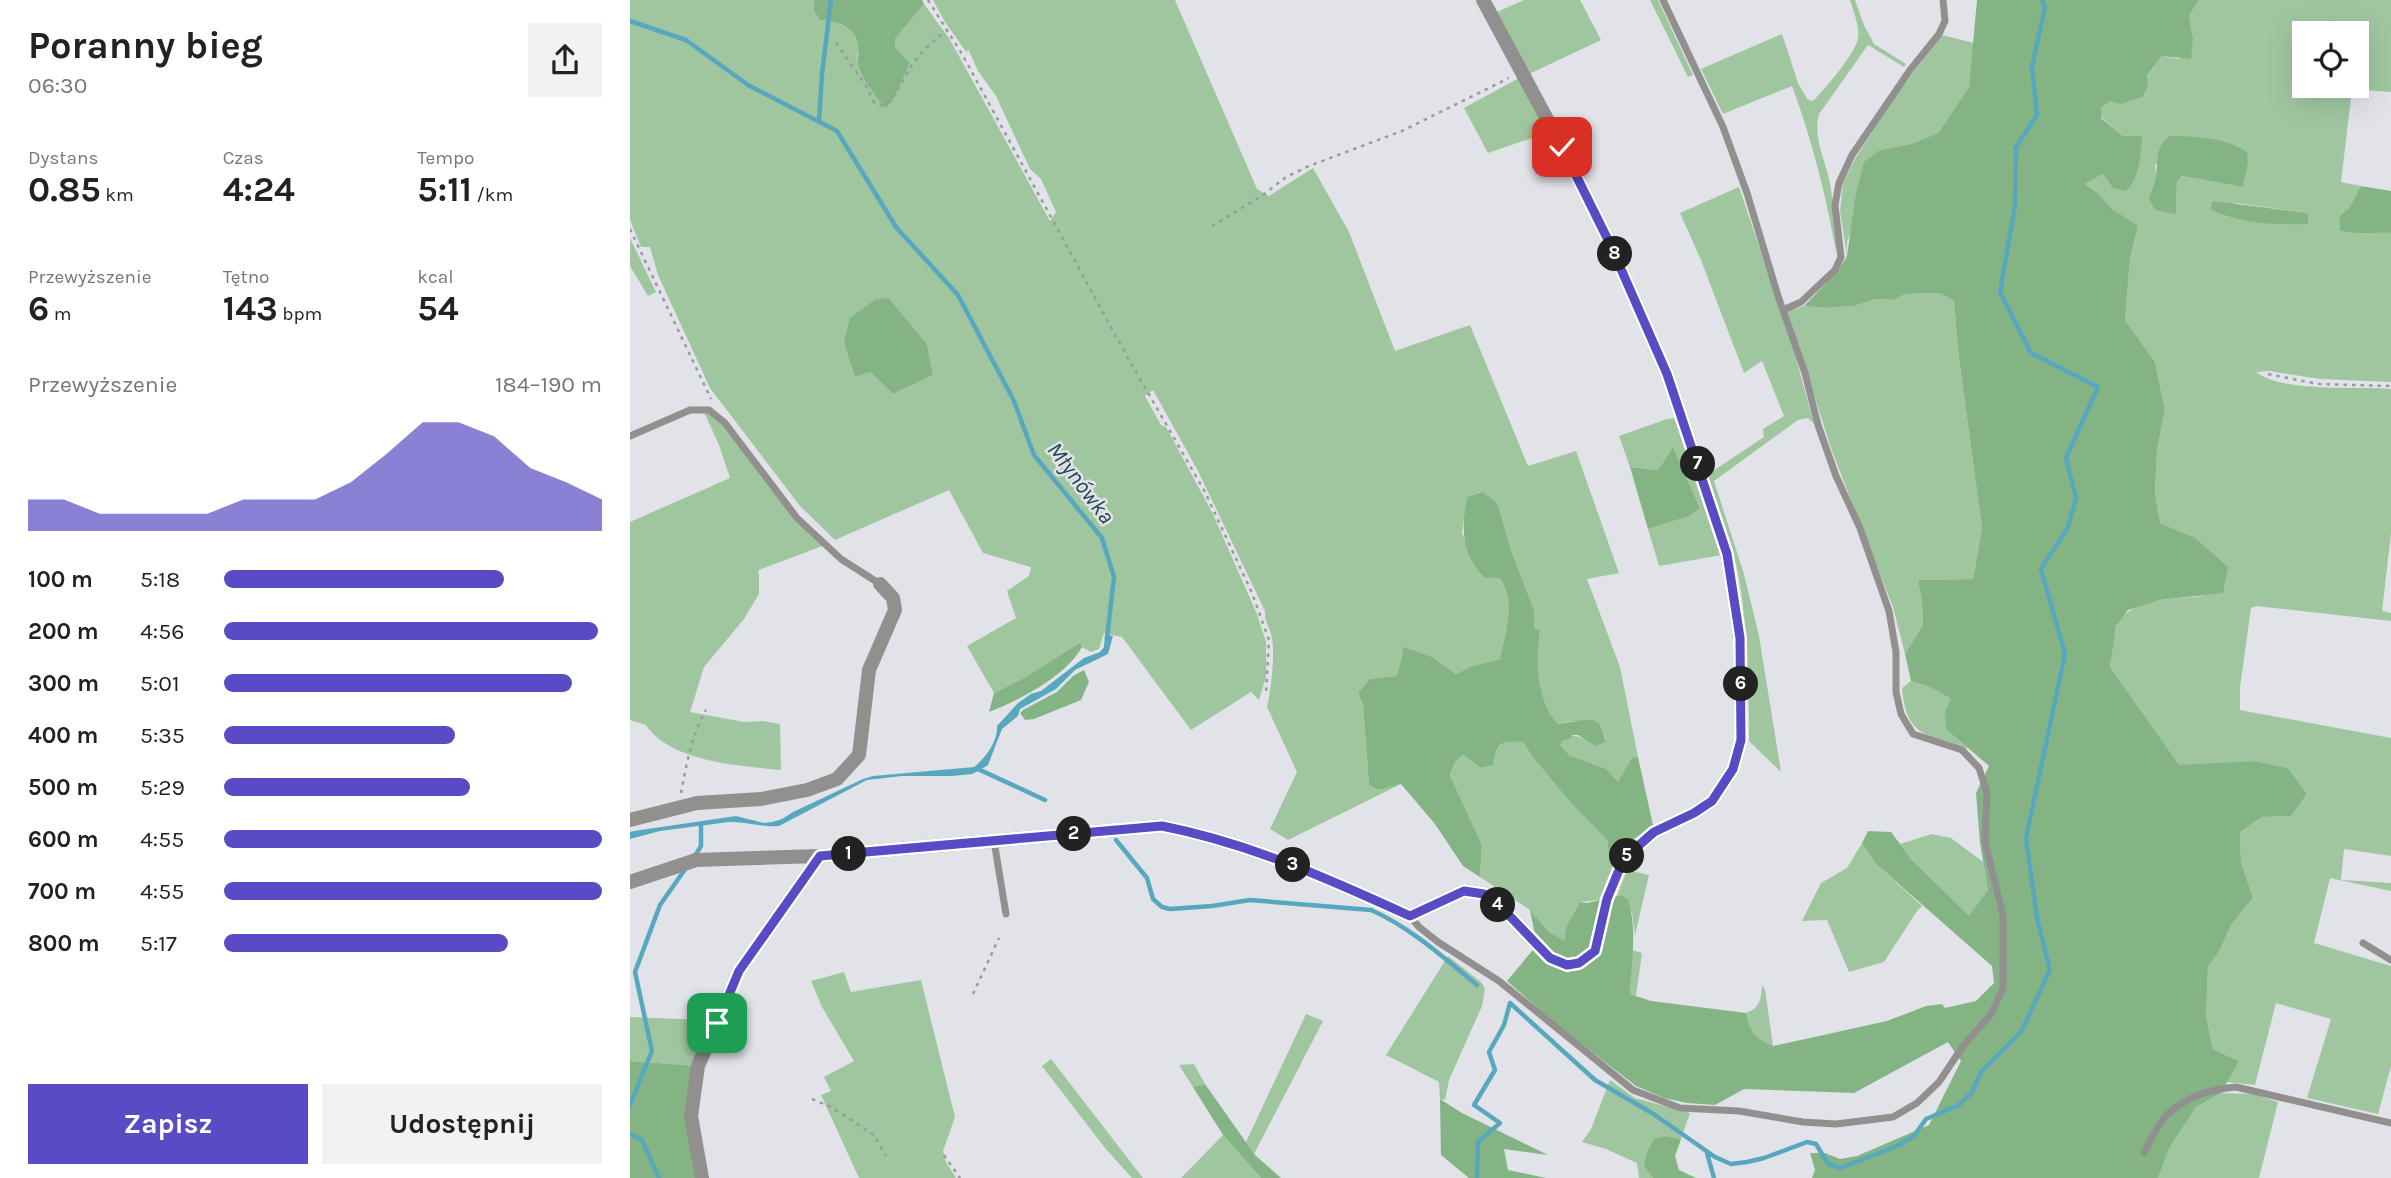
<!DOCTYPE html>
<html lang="pl">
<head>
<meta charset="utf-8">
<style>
  body { margin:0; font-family:Karla,sans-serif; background:#f2f2f2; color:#222; height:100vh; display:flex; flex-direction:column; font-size:26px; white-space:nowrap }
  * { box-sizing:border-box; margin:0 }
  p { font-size:23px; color:#767676 }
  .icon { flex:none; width:38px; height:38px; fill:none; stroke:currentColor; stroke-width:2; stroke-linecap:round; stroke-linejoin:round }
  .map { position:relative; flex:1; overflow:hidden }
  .drawer { display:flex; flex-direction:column; background:#fff; width:630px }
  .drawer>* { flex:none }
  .tools { position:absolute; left:1662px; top:21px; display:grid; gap:14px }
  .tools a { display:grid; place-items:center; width:77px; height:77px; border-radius:0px; background:#fff; box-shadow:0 7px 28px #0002; font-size:35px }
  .pin { position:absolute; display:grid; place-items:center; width:60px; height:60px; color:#fff; margin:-30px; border-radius:14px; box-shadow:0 4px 10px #0006 }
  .km { position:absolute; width:35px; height:35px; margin:-18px; border-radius:50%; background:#222; color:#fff; font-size:19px; line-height:35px; text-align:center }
  .round { display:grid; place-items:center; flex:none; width:74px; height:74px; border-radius:0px; background:#f2f2f2 }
  .headline { display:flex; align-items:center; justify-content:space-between; height:119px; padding:0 28px }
  h1 { font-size:38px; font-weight:700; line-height:52px }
  .metrics { display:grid; grid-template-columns:repeat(3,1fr); gap:10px; height:119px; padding:7px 28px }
  .metrics div { display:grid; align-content:center }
  .metrics b { font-size:35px; font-weight:700 }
  .metrics small { font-size:19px; font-weight:400 }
  .metrics p { font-size:19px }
  .chart { height:196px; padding:14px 28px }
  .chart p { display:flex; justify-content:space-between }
  .chart svg { width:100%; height:126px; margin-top:7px; fill:#594bc3; opacity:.7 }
  .primary-button { display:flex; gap:14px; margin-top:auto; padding:14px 28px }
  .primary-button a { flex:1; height:80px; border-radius:0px; background:#594bc3; color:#fff; font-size:28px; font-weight:700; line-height:80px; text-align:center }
  .primary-button a+a { background:#f2f2f2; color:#222 }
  ul { padding:0 28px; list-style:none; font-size:23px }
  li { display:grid; grid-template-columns:112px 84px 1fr; align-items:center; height:52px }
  li i { height:18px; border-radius:9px; background:#594bc3 }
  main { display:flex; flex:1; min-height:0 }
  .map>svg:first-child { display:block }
  .green { fill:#a0c69f; fill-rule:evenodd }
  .forest { fill:#85b484 }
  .water { fill:#57a8be }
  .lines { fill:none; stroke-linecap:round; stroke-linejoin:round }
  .stream { stroke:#57a8be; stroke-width:4.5 }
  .path { stroke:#999a9e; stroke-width:2.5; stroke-dasharray:3.5 5; stroke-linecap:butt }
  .service { stroke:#91908e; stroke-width:7 }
  .minor { stroke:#91908e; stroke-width:14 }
  .route-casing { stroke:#fff; stroke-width:14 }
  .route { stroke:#594bc3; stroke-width:9 }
  .labels { text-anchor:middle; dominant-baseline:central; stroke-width:5; stroke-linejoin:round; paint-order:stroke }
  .water-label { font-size:23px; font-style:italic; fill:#1f454f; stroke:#e1e3e8 }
</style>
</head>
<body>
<main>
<section class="drawer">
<div class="headline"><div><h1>Poranny bieg</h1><p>06:30</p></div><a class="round"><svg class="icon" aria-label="share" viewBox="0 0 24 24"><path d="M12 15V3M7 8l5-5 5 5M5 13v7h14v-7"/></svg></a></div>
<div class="metrics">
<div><p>Dystans</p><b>0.85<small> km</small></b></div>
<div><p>Czas</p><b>4:24</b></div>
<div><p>Tempo</p><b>5:11<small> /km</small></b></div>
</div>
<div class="metrics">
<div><p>Przewyższenie</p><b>6<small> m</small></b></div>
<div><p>Tętno</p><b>143<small> bpm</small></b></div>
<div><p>kcal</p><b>54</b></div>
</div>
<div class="chart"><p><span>Przewyższenie</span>184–190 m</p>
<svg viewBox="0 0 160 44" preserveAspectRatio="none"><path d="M0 44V33L10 33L20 38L30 38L40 38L50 38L60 33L70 33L80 33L90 27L100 17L110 6L120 6L130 11L140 22L150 27L160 33V44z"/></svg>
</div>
<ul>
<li><b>100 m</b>5:18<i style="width:74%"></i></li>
<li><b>200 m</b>4:56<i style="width:99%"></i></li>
<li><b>300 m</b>5:01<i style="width:92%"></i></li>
<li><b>400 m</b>5:35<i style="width:61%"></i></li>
<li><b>500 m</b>5:29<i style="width:65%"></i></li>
<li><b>600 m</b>4:55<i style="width:100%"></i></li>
<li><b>700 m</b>4:55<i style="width:100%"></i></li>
<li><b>800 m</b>5:17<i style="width:75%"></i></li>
</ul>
<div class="primary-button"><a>Zapisz</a><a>Udostępnij</a></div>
</section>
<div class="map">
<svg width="1761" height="1178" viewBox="0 0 1761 1178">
  <rect width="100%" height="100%" fill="#e1e3e8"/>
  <!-- green -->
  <path class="green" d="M0 0H184V11L190 20C204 20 226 27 229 44 229 51 226 54 228 60 236 77 246 93 255 109L263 101 280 63 265 47V39L294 4 319 38 420 221 426 212 411 179 400 169 366 96 348 71 338 49 337 53 315 22 303 0H545L627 189 639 196 683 168 719 232 765 351 840 325 898 466 946 451 989 573 957 579 990 667 1008 757 1002 759 988 783 940 756 929 744C941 730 952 737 965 746L976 741 970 724 943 721 928 724C905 698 907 663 910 631L904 630V610L881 550 869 508 851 492 837 497 832 532 844 566C852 570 867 574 873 582 885 598 875 640 870 659L842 666 826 674 804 658 771 655 772 667 766 676 740 679 728 694 733 705 739 785 748 790 771 784 658 840 640 829 667 772 637 707C641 691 645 656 642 639 641 629 634 622 635 611L568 471 523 390 515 396 531 425 536 427 582 512 627 614 636 642V677L629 700 621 692 561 730 492 637 474 633 469 649 461 652 452 647 451 642 392 679 364 693 337 646 386 618 377 591 399 576 401 567 353 553 319 490 205 540 170 506 80 388 28 275 20 247H11L0 220ZM259 298 297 344 303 375 263 394 240 372Z
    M894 0H950L971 40 899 74 867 12Z
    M1020 0H1028L1063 75 1058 77Z
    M1220 0H1225L1234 25 1244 44 1276 64 1274 67 1238 45 1189 114C1182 141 1198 163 1201 190 1204 208 1205 227 1207 245L1206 252C1196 195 1182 140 1162 86L1093 114 1071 69 1152 34 1168 83 1178 100 1183 101C1194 90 1226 53 1228 38 1230 27 1223 11 1220 0Z
    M1569 0H1761V92L1722 89 1711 182 1731 186 1719 208 1709 218 1710 231C1727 235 1744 232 1761 233V382L1690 379 1639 371 1626 372C1653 393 1726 386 1761 389V533L1752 611 1761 613V621L1626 606 1621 608 1610 687V710L1761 738V856L1714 849 1711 880 1761 883V891L1700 878 1684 943 1761 966V1066L1748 1114 1677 1098 1701 1019 1646 1003 1625 1085 1596 1082 1609 1061 1583 1049 1576 1016 1578 965 1590 950 1601 925 1623 898 1611 862 1610 832 1632 817 1661 816 1677 794 1658 768 1625 761 1549 766 1480 667C1482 654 1482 640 1486 628 1495 598 1547 599 1573 596L1564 537 1530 523 1525 493 1527 450 1535 410 1525 362 1495 320 1500 259 1508 227 1481 208 1469 194 1455 184 1473 174 1512 136H1493L1471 117 1470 107 1517 77 1532 56 1550 59 1563 38 1559 16ZM1675 33H1727V86H1675ZM1593 143 1608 146 1618 164 1613 187 1552 176 1547 181 1546 214 1526 176 1525 164ZM1605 203 1678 213V223L1645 224 1596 216Z
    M1312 35 1344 43 1339 87 1308 133 1281 144 1250 150 1217 242V256L1210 211 1213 183 1226 157 1269 91Z
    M889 78 917 133 858 153 834 108Z
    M1109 187 1163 347 1184 424 1178 418 1168 420 1084 481 1114 574 1129 636 1151 772 1119 741C1119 686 1118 628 1108 573 1102 541 1088 510 1078 480L1083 471 1134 437 1133 429 1154 416 1132 361 1114 373 1071 260 1050 213Z
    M0 238 26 292 18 296 0 266Z
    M1310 293 1324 301 1328 351 1352 528 1343 579 1288 580 1292 603 1293 625 1275 654 1263 607 1202 451 1157 311 1174 306 1195 308 1224 306 1246 299 1264 300 1275 294Z
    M73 410 95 423 167 518 195 545 129 570 127 575 129 572V594L114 619 74 667 60 712 114 722 133 721 150 724 151 770C111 766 40 762 16 725L0 720V522L100 478 89 445Z
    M1047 418 1092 555 1029 566 1018 529 1060 516 1070 508 1043 447 1028 470 1000 467 989 436 1037 419Z
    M1281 681 1300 687 1321 699 1331 742 1339 749C1298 736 1276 737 1272 688Z
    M876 740 893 741 905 760 940 802 977 840 980 863 983 865 969 900 950 902 936 927 934 942 919 932 900 910 850 877 852 845 820 777 825 762 833 755 851 768 864 765C866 754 865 747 876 740Z
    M1302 834 1321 838 1353 862 1358 890 1339 917 1282 860 1270 844Z
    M1232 843 1246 864 1292 906 1287 911 1254 962 1219 972 1197 920 1172 921 1191 883 1217 868Z
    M997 870 1019 875 1005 935 1002 913 991 895 987 896Z
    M1002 950 1012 953 1006 996 1000 994Z
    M818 956 851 982 855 989 852 1006 819 1080 815 1100 810 1099 809 1082 756 1055Z
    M214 972 221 992 291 980 325 1117 313 1151 316 1162 326 1178H229L191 1095 201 1091 194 1077 224 1061 192 1007 181 981Z
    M1132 986 1135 989 1143 1046C1125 1038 1120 1032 1116 1013 1130 1008 1131 999 1132 986Z
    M676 1014 693 1021 624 1154 616 1142Z
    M0 1017 76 1020 87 1023 68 1066 0 1061Z
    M421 1059 513 1178H502L475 1148 412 1066Z
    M564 1064 575 1084 563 1087 549 1065Z
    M980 1080 1005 1098 1060 1113 1051 1139 1036 1136 1014 1166 1023 1178H1009L1007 1163 976 1149 952 1142 961 1129Z
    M1591 1093 1623 1094 1648 1102 1629 1178H1528L1540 1147 1566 1107Z
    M593 1135 631 1178H551Z"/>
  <!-- forest -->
  <path class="forest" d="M184 0H292L294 4 265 39V47L280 63 263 101 255 109C248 97 236 85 231 72 226 61 229 55 228 45 227 27 204 20 190 20L184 11Z
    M1347 0H1569L1559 16 1563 38 1561 59 1532 56 1517 76 1518 87 1512 97 1491 104 1480 101 1471 107V118L1493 136H1512C1511 155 1510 177 1496 191L1483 188 1473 174 1455 184 1469 194 1481 208 1508 226 1500 259 1495 320 1525 362 1535 410 1527 450 1525 493 1530 523 1564 537 1598 567 1593 593 1530 600 1498 610 1486 626 1480 667 1549 765 1625 761 1658 768 1677 794 1661 816 1632 817 1610 832 1611 862 1623 898 1601 925 1590 950 1578 966 1576 1016 1583 1049 1609 1061 1591 1093 1566 1107 1540 1147 1528 1178H1182L1185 1170 1180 1153H1195L1210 1159 1227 1156 1299 1125 1331 1061 1318 1042 1224 1093 1114 1089 1085 1105 1057 1103 1034 1098 1006 1086 927 1025 877 981 907 945 900 910 919 932 934 941 936 927 950 902 957 903 991 895 998 900C1008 931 1001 961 1000 994L1021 1001 1116 1013C1120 1032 1125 1038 1143 1046L1257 1021 1296 1006 1312 1004 1315 1008 1346 1001 1364 983 1362 966 1246 864 1232 843 1238 831 1261 832 1282 860 1339 916 1358 890 1350 843 1346 793 1359 766 1316 729 1315 712 1321 699 1300 687 1281 681 1275 654 1293 625 1292 603 1288 580 1343 579 1352 528 1328 351 1324 301 1310 293 1275 294 1264 300 1246 299 1224 306 1195 308 1174 306 1208 271 1217 256 1226 193 1234 162 1250 150 1281 144 1308 133 1339 87Z
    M1540 136C1564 136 1598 138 1617 152L1618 164 1613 187 1552 176 1547 181 1546 214 1525 210 1519 199C1521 192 1525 184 1526 177 1528 161 1525 147 1540 136Z
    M1731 186 1761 191V233C1744 232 1727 235 1710 231L1709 217 1719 208Z
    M1583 201 1678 213V224C1645 225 1610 224 1580 209Z
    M259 298 297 344 303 375 263 394 240 372 225 377 214 342 220 318 246 299Z
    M1043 447 1070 508 1060 516 1018 529 1000 467 1028 470Z
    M852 492 865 501 869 508 881 550 904 610V629L910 630C907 662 905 698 928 724L953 720H963L970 724 976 742 965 746 948 735H943L939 739 933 740 930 745 940 756 976 769 988 782 1002 758 1008 757 1023 825 1000 842 983 865 980 863 977 840 940 802 905 760 893 742C871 740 866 742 864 765L851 768 833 755 825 762 820 776 852 845 850 877 833 866 805 824 771 784 748 790 739 785 733 705 728 693 740 679 766 676C772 666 770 658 774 647L804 658 826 674 842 666 870 659C875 636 887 596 869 578H856C831 558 831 526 837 497Z
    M451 642 452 647C436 676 390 700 359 712L364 693 392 679Z
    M454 670 459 682 451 700 404 719 395 720 390 713 393 710 427 692 443 676Z
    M0 1061 68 1066 61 1116 72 1178H0Z
    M575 1084 625 1155 651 1178H631L593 1135 563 1087Z
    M810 1099 832 1113 918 1155 874 1149 878 1170 916 1178H839L811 1155Z
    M1036 1136 1051 1139 1045 1156 1049 1170 1066 1178H1023L1014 1166 1017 1152 1024 1139Z"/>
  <!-- water -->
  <path class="water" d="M475 634 483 636 478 654 445 670 426 689 390 709 388 716 372 729 358 765 348 771 342 774 322 776H272L237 780 149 826C132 828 116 821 99 822L30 831 0 839V832L4 831 106 816 134 823 142 822 152 819 163 812 233 779 243 776 344 767C356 758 368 741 367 726L388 703 401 694 411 691 454 658 470 652 474 647Z"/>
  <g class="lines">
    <!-- stream -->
    <path class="stream" d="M0 21 56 40 118 85 207 131 266 227 328 295 384 401 404 455 472 538 484 577 477 639
      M189 122 192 74 201 0
      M348 769 415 800
      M486 840 517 878 523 899 532 907 540 909 582 906 620 900 741 910C780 927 814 958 847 985
      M65 856 71 846V824
      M0 1105 22 1051 5 972 30 905 56 868
      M0 1134 12 1140 29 1178
      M1077 1153 1084 1178
      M847 1178 848 1142 870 1123 844 1105 865 1070 859 1052 874 1025 880 1003 965 1080 1022 1113 1085 1157 1101 1164 1117 1162 1134 1158 1177 1142 1186 1144 1198 1164 1210 1168 1267 1146 1284 1136 1296 1119 1329 1105 1342 1092 1351 1072 1391 1032 1420 970 1407 918 1396 838 1435 654 1411 569 1438 527 1446 498 1436 458 1468 387 1401 353 1370 292 1385 206 1386 147 1407 115 1402 66 1415 8 1412 0"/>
    <!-- path -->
    <path class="path" d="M298 0 332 54 494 351 575 492 622 593 639 640 636 693
      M206 43 236 86 244 102 253 106C269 94 273 77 285 61 294 49 305 39 317 31
      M582 226 633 195 656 177 679 166 772 131 879 78
      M0 229 81 399
      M1638 374 1688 384 1761 386
      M51 793C56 766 62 734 76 710
      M343 994 369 938
      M182 1099 201 1107 244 1135 256 1156
      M314 1155 330 1178"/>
    <!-- service -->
    <path class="service" d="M1153 310 1171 302 1205 270 1211 257 1205 205 1209 183 1222 155 1280 70 1309 34 1315 21 1313 0
      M0 436 60 410H79L95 423 167 518 211 559 250 584
      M364 841 376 914
      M780 916 789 927 808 942 869 981 1003 1090 1050 1108 1109 1111 1173 1122 1206 1124 1263 1117 1287 1103 1309 1082 1333 1046 1362 1013 1373 987V915L1355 842 1357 793 1349 768 1332 750 1283 734 1271 714 1266 692V652L1259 611 1230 528 1206 476 1188 425 1175 373 1148 296 1117 193 1093 127 1033 0
      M1733 943 1761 960
      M1514 1152C1521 1140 1528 1123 1538 1114 1557 1096 1582 1089 1606 1087L1761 1123"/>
    <!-- minor -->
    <path class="minor" d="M0 820 67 803 131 799 177 790 207 779 229 755 239 670 265 610 263 598 250 584
      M0 882 66 860 190 856 532 826C619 843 699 879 780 916L834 891 854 894 872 908 920 958 937 965 949 963 965 951 977 899 989 870 999 854 1024 832 1064 813 1082 801 1103 769 1111 740 1110 638 1097 554 1037 374 980 244 932 147 853 0
      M72 1178 61 1116 68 1066 109 971 190 856"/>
  </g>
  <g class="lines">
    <!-- route casing -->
    <g class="route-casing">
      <path id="route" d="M87 1023 109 971 190 856 532 826C619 843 699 879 780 916L834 891 854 894 872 908 920 958 937 965 949 963 965 951 977 899 989 870 999 854 1024 832 1064 813 1082 801 1103 769 1111 740 1110 638 1097 554 1037 374 980 244 932 147"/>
    </g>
    <!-- route -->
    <use href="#route" class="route"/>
  </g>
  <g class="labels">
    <!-- water labels -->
    <g class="water-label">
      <text transform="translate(451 483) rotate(53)">Młynówka</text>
    </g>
  </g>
</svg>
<div class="tools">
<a><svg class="icon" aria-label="locate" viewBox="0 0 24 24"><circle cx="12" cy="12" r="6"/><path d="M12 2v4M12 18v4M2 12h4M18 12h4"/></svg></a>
</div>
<div class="pin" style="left:87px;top:1023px;background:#1e9e55"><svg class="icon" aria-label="arrive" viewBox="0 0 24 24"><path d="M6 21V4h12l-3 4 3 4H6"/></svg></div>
<div class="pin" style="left:932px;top:147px;background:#d93025"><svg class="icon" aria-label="check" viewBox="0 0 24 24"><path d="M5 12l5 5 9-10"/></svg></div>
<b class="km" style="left:219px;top:854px">1</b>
<b class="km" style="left:444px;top:834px">2</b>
<b class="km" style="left:663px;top:865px">3</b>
<b class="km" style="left:868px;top:905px">4</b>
<b class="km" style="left:997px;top:856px">5</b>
<b class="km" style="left:1111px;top:684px">6</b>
<b class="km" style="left:1068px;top:464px">7</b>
<b class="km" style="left:985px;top:254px">8</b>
</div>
</main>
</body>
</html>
